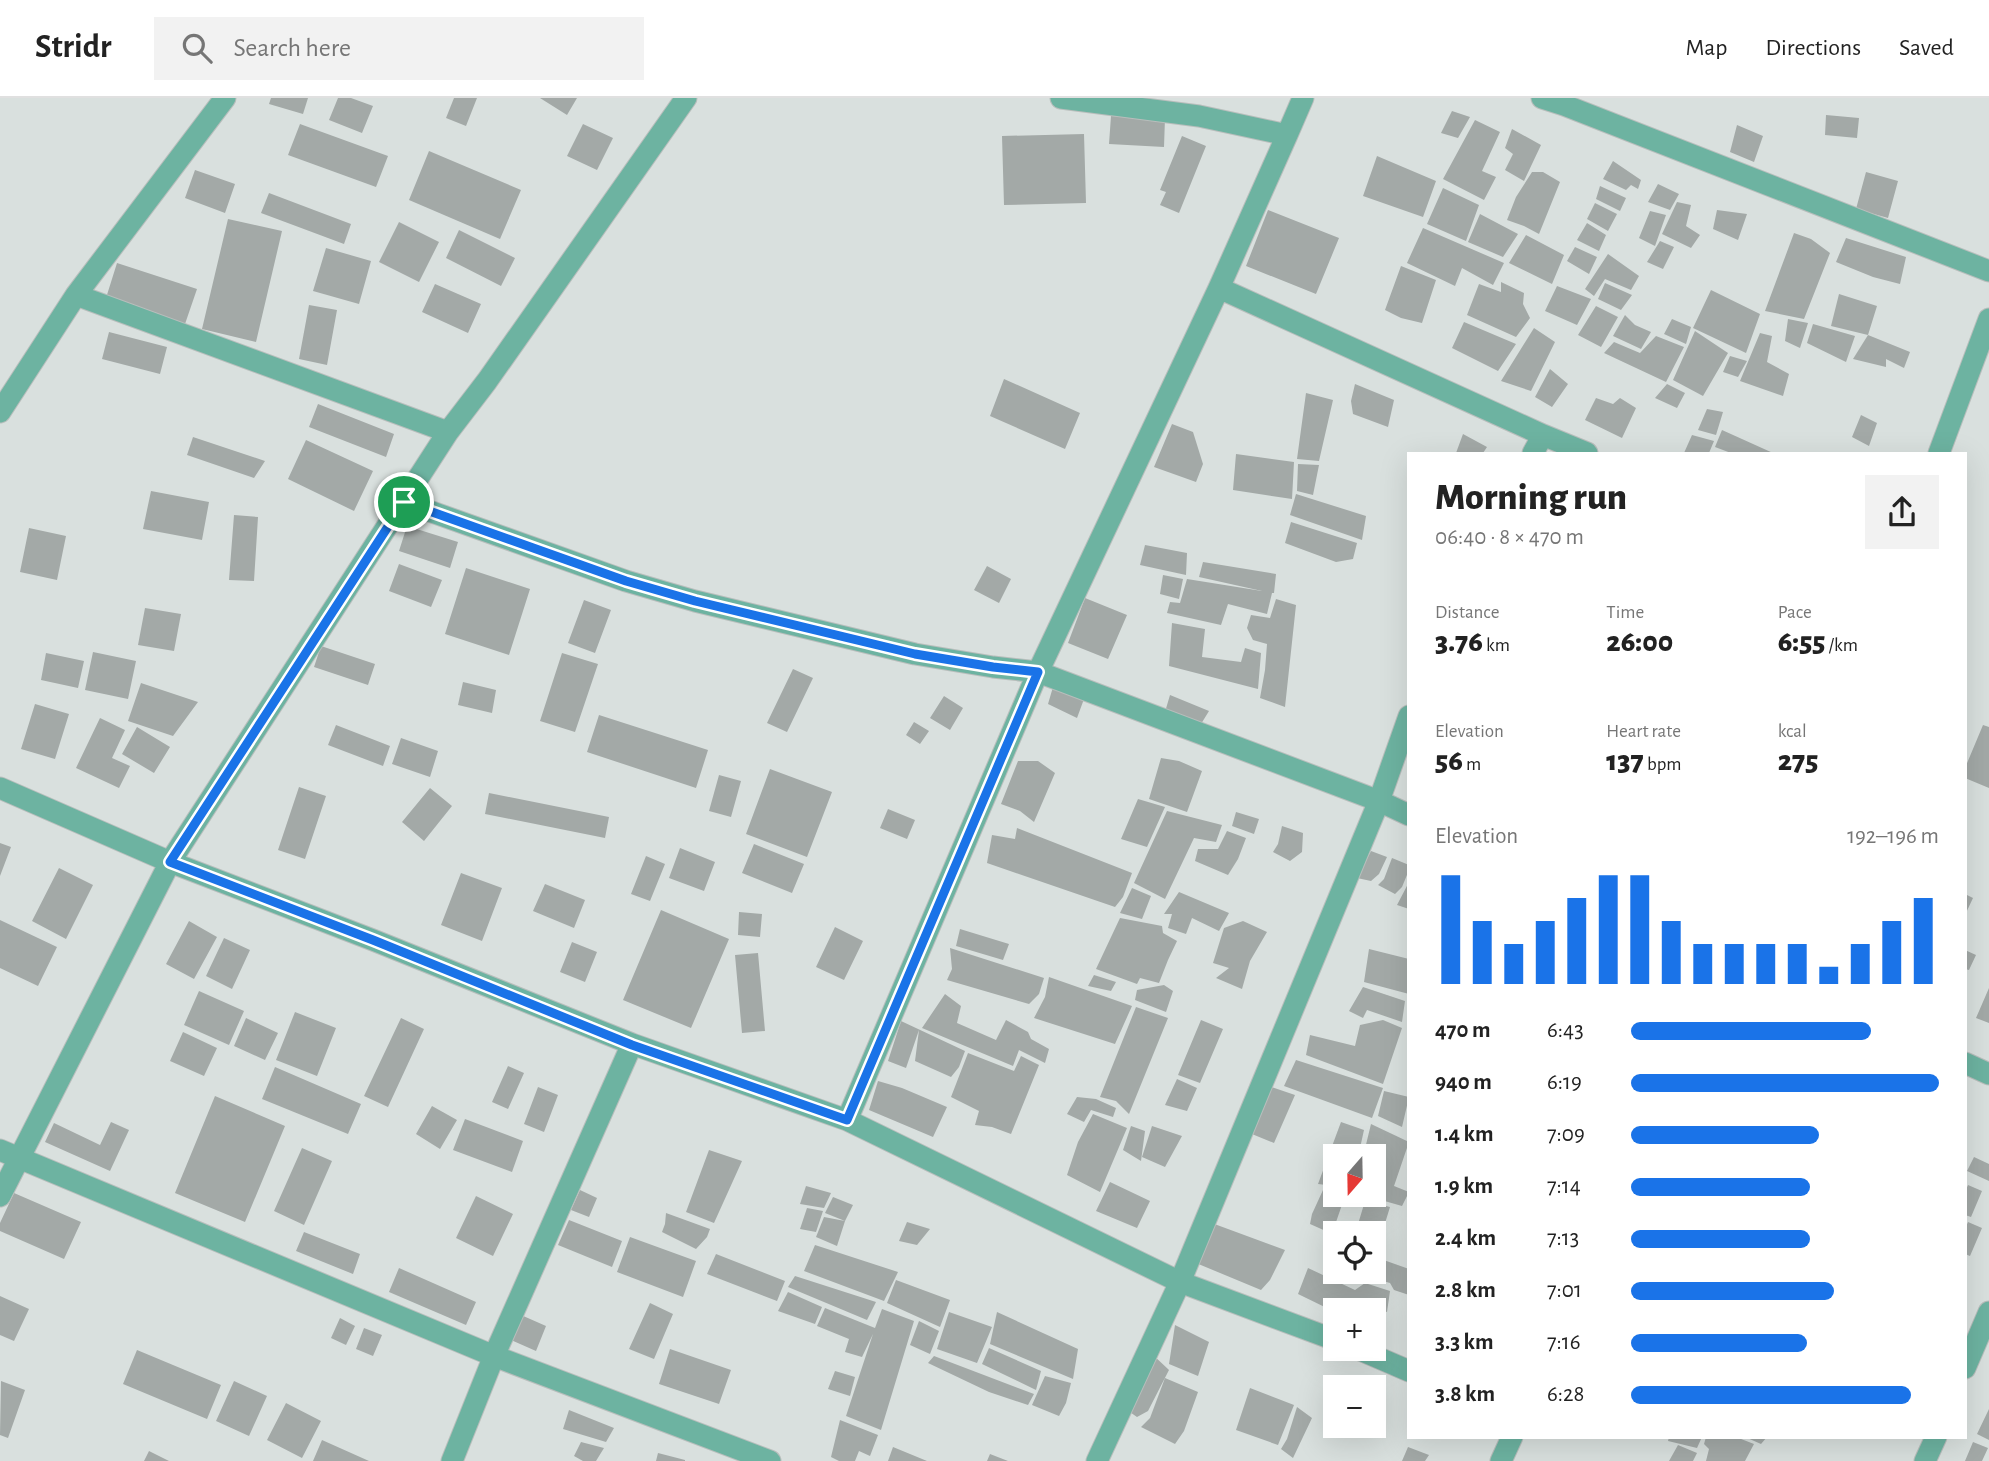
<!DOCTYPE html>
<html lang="en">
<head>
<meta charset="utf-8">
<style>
  body { margin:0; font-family:"Alegreya Sans",sans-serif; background:#f2f2f2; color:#222; height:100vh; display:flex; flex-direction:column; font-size:26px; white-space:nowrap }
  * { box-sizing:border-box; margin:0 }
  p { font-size:23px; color:#767676 }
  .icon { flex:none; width:38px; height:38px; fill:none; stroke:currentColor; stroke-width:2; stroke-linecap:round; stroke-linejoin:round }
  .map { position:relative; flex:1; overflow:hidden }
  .drawer { position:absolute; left:1407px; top:354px; width:560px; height:987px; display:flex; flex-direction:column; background:#fff; border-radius:0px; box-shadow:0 7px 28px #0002 }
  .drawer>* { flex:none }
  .needle { width:46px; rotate:200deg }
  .buttons { position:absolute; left:1323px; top:1046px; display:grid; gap:14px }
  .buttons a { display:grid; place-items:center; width:63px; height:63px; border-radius:0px; background:#fff; box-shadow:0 7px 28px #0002; font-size:35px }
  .pin { position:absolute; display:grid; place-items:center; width:60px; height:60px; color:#fff; margin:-30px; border:4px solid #fff; border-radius:50%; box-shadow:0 2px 7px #0007 }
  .round { display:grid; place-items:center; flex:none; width:74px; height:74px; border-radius:0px; background:#f2f2f2 }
  .summary { display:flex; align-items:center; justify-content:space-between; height:119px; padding:0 28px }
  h1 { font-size:38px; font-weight:800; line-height:52px }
  .stats { display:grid; grid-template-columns:repeat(3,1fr); gap:10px; height:119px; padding:7px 28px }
  .stats div { display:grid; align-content:center }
  .stats b { font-size:30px; font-weight:800 }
  .stats small { font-size:19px; font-weight:400 }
  .stats p { font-size:19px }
  .chart { height:196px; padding:14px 28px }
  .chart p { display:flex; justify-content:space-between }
  .chart svg { width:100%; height:126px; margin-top:7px; stroke:#1a73e8; stroke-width:6 }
  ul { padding:0 28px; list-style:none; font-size:23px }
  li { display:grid; grid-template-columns:112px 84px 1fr; align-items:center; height:52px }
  li i { height:18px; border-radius:9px; background:#1a73e8 }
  header { display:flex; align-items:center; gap:42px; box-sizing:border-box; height:98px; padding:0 35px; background:#fff; border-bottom:2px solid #e0e0e0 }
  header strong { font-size:33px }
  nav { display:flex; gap:38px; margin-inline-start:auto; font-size:24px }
  .search { width:490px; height:63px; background:#f2f2f2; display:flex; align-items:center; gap:18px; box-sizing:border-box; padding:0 24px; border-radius:0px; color:#767676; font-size:26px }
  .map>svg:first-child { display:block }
  .building { fill:#a3a9a7 }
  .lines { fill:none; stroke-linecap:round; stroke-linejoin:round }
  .minor-casing { stroke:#b8bebc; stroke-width:23 }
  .minor { stroke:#6db3a1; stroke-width:21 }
  .route-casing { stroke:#fff; stroke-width:14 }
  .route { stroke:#1a73e8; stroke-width:9 }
</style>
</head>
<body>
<header>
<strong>Stridr</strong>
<div class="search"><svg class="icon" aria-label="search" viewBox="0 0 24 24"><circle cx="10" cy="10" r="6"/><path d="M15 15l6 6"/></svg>Search here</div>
<nav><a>Map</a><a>Directions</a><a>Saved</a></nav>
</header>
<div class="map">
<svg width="1989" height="1363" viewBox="0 0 1989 1363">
  <rect width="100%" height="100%" fill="#d9e0de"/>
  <!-- building -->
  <path class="building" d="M271 0H308L303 16 269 6Z
    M338 0H351L373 8 362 35 329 22Z
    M454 0H477L466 28 446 20Z
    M540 0H577L567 17Z
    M1452 13 1470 19 1458 40 1441 35Z
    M1826 17 1859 20 1857 40 1825 37Z
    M1111 18 1165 20 1164 49 1109 46Z
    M1475 22 1500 34 1482 73 1496 79 1484 102 1443 81Z
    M300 26 388 58 376 89 288 57Z
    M583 26 613 40 597 72 567 58Z
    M1737 27 1763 38 1754 64 1730 54Z
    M1512 31 1541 47 1524 83 1505 72 1513 56 1505 50Z
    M1084 36 1086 105 1004 107 1002 38Z
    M1182 38 1206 48 1179 115 1160 107 1166 94 1160 92Z
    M429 53 521 92 500 141 409 102Z
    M1377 58 1436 83 1423 119 1363 98Z
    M1613 63 1641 82 1638 91 1631 87 1626 92 1603 81Z
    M195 72 235 86 225 115 185 100Z
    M1532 74H1543L1560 84 1539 136 1524 128 1507 122 1516 99Z
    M1866 74 1898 83 1888 120 1856 111Z
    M1658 86 1679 96 1670 112 1648 104Z
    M1600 88 1626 100 1620 113 1596 101Z
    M1443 90 1479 107 1466 143 1427 126Z
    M269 95 351 126 344 146 261 115Z
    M1677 104 1691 107 1686 128 1700 137 1691 150 1662 136Z
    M1595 105 1617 116 1608 133 1587 121Z
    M1268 112 1339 140 1316 196 1246 168Z
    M1717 112 1747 116 1738 142 1713 131Z
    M1650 113 1666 117 1655 148 1639 140Z
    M1480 116 1518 136 1503 159 1468 144Z
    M228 121 282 133 256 244 202 231Z
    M399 124 439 144 419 184 379 164Z
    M1587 125 1606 137 1599 153 1577 142Z
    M1423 130 1504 165 1493 187 1462 170 1455 188 1407 165Z
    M459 132 515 160 501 188 446 160Z
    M1794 135 1811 141 1830 155 1804 221 1765 213Z
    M1526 137 1564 157 1552 186 1509 165Z
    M1846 140 1906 159 1900 186 1873 179 1836 164Z
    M1660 143 1674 149 1663 171 1647 164Z
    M1575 149 1597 159 1589 176 1567 163Z
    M326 150 371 163 359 206 313 193Z
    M1608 156 1639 178 1631 192 1605 181 1594 198 1585 191Z
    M117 165 197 191 185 226 106 200Z
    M1401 168 1436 182 1422 225 1401 220 1385 212Z
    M1501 184 1524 195 1523 206 1530 220 1516 239 1467 217 1479 186 1501 194Z
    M1605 185 1632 197 1621 212 1598 201Z
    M435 186 481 206 468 235 422 214Z
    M1557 188 1591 201 1577 227 1545 213Z
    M1711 192 1760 216 1746 255 1693 230Z
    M1839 196 1877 208 1868 237 1831 228Z
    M309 207 337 212 327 267 299 261Z
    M1596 208 1618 219 1601 249 1578 237Z
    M1625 217 1635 227 1651 234 1641 251 1613 238Z
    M1672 221 1691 229 1686 246 1664 236Z
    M1788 221 1808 225 1800 250 1785 243Z
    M1464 224 1516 246 1498 273 1452 250Z
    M1813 226 1855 238 1846 264 1807 245Z
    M1534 230 1555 244 1531 293 1501 283Z
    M1695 233 1728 255 1703 298 1673 282Z
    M109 234 167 249 160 276 102 261Z
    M1760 235 1772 238 1767 264 1789 276 1783 298 1740 283Z
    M1868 237 1910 254 1904 270 1886 261V269L1853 261Z
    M1656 238 1684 249 1666 284 1604 255 1614 244 1640 255Z
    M1730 258 1747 263 1738 279 1723 274Z
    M1550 271 1568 286 1552 309 1535 299Z
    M1004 281 1080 315 1065 351 990 318Z
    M1355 286 1394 302 1388 329 1353 316 1351 303Z
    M1667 286 1685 295 1677 310 1655 300Z
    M1306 295 1333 302 1319 363 1297 361Z
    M1596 300 1613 306 1620 300 1636 310 1622 340 1585 322Z
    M318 306 394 336 386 359 309 329Z
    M1707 311 1723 314 1716 337 1698 332Z
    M1861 317 1877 325 1869 348 1852 339Z
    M1172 326 1193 334 1203 366 1196 384 1154 369Z
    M1722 332 1773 355H1731L1715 349Z
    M1463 336 1487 349 1483 355H1456Z
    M1692 337 1714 343 1709 355H1684Z
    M193 339 265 363 254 380 187 357Z
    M306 342 373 373 354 413 288 381Z
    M1236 356 1294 364 1292 401 1233 392Z
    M1298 366 1319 367 1313 397 1297 393Z
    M151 393 209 404 202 442 143 431Z
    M1296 396 1366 418 1362 442 1290 417Z
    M234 417 258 419 254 483 229 482Z
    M1291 424 1357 445 1353 461 1336 464 1285 445Z
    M407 428 458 444 450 470 399 453Z
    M29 430 66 438 57 482 20 474Z
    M1145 447 1187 455 1186 477 1140 467Z
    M1203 464 1276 476 1274 495H1272L1267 516 1228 506 1221 527 1167 515 1170 504 1180 505 1187 481 1262 493 1199 479Z
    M399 466 442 482 431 509 389 493Z
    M987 468 1011 481 999 505 974 492Z
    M466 470 530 491 509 557 445 536Z
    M1163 477 1183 481 1179 501 1160 496Z
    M1085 500 1127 517 1108 561 1068 545Z
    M1276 501 1296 507 1285 609 1260 600 1265 572 1267 546 1253 542 1247 530 1251 517 1270 520Z
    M584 502 611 512 595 555 568 545Z
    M145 510 181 516 174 553 138 547Z
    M1172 525 1205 531 1202 559 1241 564 1245 550 1261 555 1258 591 1169 568Z
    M321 548 375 566 368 587 314 569Z
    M93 554 136 563 128 601 85 592Z
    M46 555 84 563 78 590 41 582Z
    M562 555 598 566 575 634 540 623Z
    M793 571 813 580 787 634 767 625Z
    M463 584 496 592 492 615 458 607Z
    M141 585 198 604 173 638 128 623Z
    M1053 589 1084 601 1077 620 1048 606Z
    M1170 597 1209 613 1201 626 1165 614Z
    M944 598 963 610 950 632 930 620Z
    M35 606 69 616 55 661 21 651Z
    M599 617 708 652 696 690 587 654Z
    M100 620 125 632 112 660 130 668 119 690 76 670Z
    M914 624 929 633 920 646 906 637Z
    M336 627 390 648 383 668 328 647Z
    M1983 627 1989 629V690L1965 680V670Z
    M137 629 170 649 154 675 122 656Z
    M401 640 438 653 430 679 392 666Z
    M1161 660 1179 663 1202 673 1187 714 1149 701Z
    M1018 663H1038L1055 675 1034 724 1020 713 1001 706Z
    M770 671 832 694 807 759 746 736Z
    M719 677 741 683 731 719 709 713Z
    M299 689 326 698 305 761 278 752Z
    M430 690 452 708 424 743 402 724Z
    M489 695 609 719 605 740 485 716Z
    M1138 701 1165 709 1147 749 1121 741Z
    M888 711 915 722 907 741 880 730Z
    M1167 713 1222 727 1216 744 1194 740 1165 801 1134 785Z
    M1236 714 1259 721 1254 736 1232 728Z
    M1282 728 1303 735 1302 754 1290 763 1273 754 1278 746Z
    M1017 730 1132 775 1123 799 1115 809 987 765 992 737 1015 741Z
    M1227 733 1246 740 1238 761 1228 777 1195 763 1198 751H1218Z
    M0 745 11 749 0 778Z
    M754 746 804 766 792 795 742 775Z
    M680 750 715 764 704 793 669 780Z
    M1371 753 1387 759 1379 776 1371 783 1357 780Z
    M646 758 665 766 650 803 631 796Z
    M1392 760 1409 767V772L1402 789 1395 796 1378 787 1384 781Z
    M59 770 93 787 66 841 32 823Z
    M461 775 502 790 482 843 441 827Z
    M1409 784V811L1397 807Z
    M545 786 585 802 574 830 533 813Z
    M1132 790 1151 798 1142 821 1120 815Z
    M1179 794 1229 815 1219 833 1192 820 1186 836 1168 830 1172 816H1164Z
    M1965 796 1973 800 1965 817Z
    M661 812 729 841 691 930 623 902Z
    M739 814 762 816 760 839 738 837Z
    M1120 820 1162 828 1163 835 1177 843 1168 862 1159 885 1140 880 1137 886 1096 871Z
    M0 822 57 849 38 888 0 870Z
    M189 823 217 839 194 881 166 866Z
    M1243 823 1267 834 1250 863 1242 891 1216 880 1229 870 1213 865 1224 830Z
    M835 829 863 843 844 882 816 869Z
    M960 831 1009 846 1003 862 956 848Z
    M224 840 250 852 232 891 206 878Z
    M572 844 597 854 585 884 560 874Z
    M950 850 1044 880 1039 896 1029 906 947 882 952 871Z
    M1369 851 1409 861V896L1364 884Z
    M1965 852 1976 857 1969 872 1965 871Z
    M758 855 765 933 742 935 735 857Z
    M1094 877 1116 884 1111 893 1088 888Z
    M1049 879 1132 908 1115 946 1034 920 1045 899Z
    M1164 887 1173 893 1166 914 1135 902 1137 892Z
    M1363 889 1405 903 1402 924 1367 912 1363 920 1349 913Z
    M1989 890V925L1976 920Z
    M199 893 244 913 229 947 184 927Z
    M945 896 961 908 957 925 996 942 1006 922 1028 934 1031 941 1049 951 1045 965 1019 952 1013 968 922 930Z
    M1136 909 1168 920 1129 1016 1116 1003 1100 999Z
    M295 914 336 930 317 978 276 962Z
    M246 920 278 935 265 962 234 948Z
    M401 920 424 931 388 1009 364 998Z
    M1201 922 1223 931 1200 985 1178 977Z
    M1383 922 1402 930 1383 986 1306 957 1310 937 1355 948 1360 927Z
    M901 923 965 953 959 969 951 979 915 963 919 932 906 970 888 963Z
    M183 934 217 950 204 978 170 963Z
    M968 955 1014 973 1021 958 1039 967 1011 1036 992 1029 975 1027 979 1013 951 999Z
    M1296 962 1383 990 1372 1020 1284 988Z
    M508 968 524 975 508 1011 492 1004Z
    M275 969 361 1006 348 1036 262 1001Z
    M1177 981 1197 990 1187 1013 1165 1007Z
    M878 983 902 990 947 1009 933 1039 869 1012Z
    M1266 987 1295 997 1274 1045 1247 1034Z
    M538 989 558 997 544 1034 524 1026Z
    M1384 993 1409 999 1402 1029 1378 1018Z
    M215 998 285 1028 245 1124 175 1095Z
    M1077 999 1096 1001 1116 1010 1113 1019 1091 1012 1084 1024 1067 1016Z
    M432 1008 457 1022 440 1051 416 1036Z
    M1093 1016 1127 1030 1100 1094 1067 1077 1078 1044Z
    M465 1021 523 1043 512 1074 453 1052Z
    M111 1024 129 1032 110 1073 45 1044 54 1025 100 1047Z
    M1341 1024 1364 1032 1358 1059H1335V1088L1318 1086Z
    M1371 1026 1409 1044 1394 1088 1409 1094 1402 1108 1367 1098 1374 1097V1059H1363Z
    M1131 1028 1145 1033 1141 1063 1123 1052Z
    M1152 1028 1182 1038 1165 1069 1142 1059Z
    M302 1050 332 1063 304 1127 274 1113Z
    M709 1052 742 1063 714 1125 686 1114Z
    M1974 1059 1989 1066V1083L1967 1073Z
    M1110 1084 1150 1103 1137 1130 1096 1113Z
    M1968 1087 1982 1093 1971 1119 1965 1117V1094Z
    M806 1088 831 1095 824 1110 800 1106Z
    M580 1092 597 1100 589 1119 571 1112Z
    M1323 1092 1335 1095V1097L1345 1098 1335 1127 1328 1134 1310 1126 1312 1116Z
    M14 1095 81 1124 64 1161 0 1133V1125Z
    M476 1098 513 1116 493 1158 456 1140Z
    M833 1099 853 1107 845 1123 837 1148 816 1139 824 1119 845 1123 825 1115Z
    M1365 1103 1390 1109 1374 1161V1136H1355Z
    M807 1110 823 1113 816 1134 800 1131Z
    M666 1115 710 1131 707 1139 696 1151 662 1134 665 1126Z
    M569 1122 622 1143 612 1169 558 1147Z
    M907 1124 930 1131 917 1147 899 1143Z
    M1209 1124 1285 1152 1270 1182 1261 1192 1196 1165Z
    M1968 1124 1982 1130 1970 1158 1965 1156V1131Z
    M304 1134 360 1156 353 1176 296 1153Z
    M630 1139 696 1163 683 1199 617 1174Z
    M815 1147 898 1174 884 1203 804 1173Z
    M716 1156 785 1183 777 1203 707 1176Z
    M1378 1160 1409 1171V1197L1394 1192 1390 1185 1373 1180Z
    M399 1170 476 1204 466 1227 389 1194Z
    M1308 1170 1355 1192 1365 1185 1390 1193 1387 1214 1361 1206 1359 1213 1335 1214 1298 1196Z
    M1347 1174H1369L1362 1182Z
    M795 1178 876 1204 867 1222 788 1189Z
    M896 1182 950 1202 940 1229 887 1205Z
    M788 1194 822 1209 815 1226 778 1213Z
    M0 1198 29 1211 14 1243 0 1237Z
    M650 1205 673 1216 654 1261 629 1251Z
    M825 1210 875 1230 882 1211 914 1223 881 1332 846 1318 873 1236 862 1259 845 1254 849 1241 817 1228Z
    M949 1214 992 1229 977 1265 937 1251Z
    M997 1214 1078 1251 1073 1281 990 1246Z
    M521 1217 546 1228 536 1253 511 1242Z
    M340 1220 355 1228 346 1247 331 1240Z
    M919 1223 939 1233 930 1256 910 1247Z
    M1175 1227 1209 1244 1198 1278 1169 1266Z
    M364 1230 382 1237 373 1258 356 1251Z
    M989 1250 1041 1273 1036 1292 982 1266Z
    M670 1251 731 1272 719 1306 659 1286Z
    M137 1252 221 1287 207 1321 123 1286Z
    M1152 1256 1169 1272 1148 1313 1137 1319 1124 1310Z
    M934 1258 1034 1296 1028 1307 989 1294 928 1265Z
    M835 1273 855 1279 850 1298 828 1291Z
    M1045 1278 1071 1285 1066 1305 1059 1318 1032 1307Z
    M1165 1280 1198 1294 1184 1333 1175 1346 1141 1329 1150 1320Z
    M1 1283 25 1292 8 1340 0 1337Z
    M234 1283 267 1298 249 1338 216 1323Z
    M1250 1290 1294 1307 1278 1347 1236 1332Z
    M286 1305 321 1323 302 1360 267 1342Z
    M1297 1309 1312 1320 1293 1360 1281 1351 1287 1341Z
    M1989 1311V1342L1977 1336Z
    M569 1312 614 1330 606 1344 563 1331Z
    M840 1322 878 1337 870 1358 859 1353 855 1363H839L831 1359Z
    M1669 1339H1702L1697 1350 1668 1343Z
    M1706 1339H1736L1754 1346 1745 1363H1706L1709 1351 1704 1346Z
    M1745 1339H1767L1761 1346Z
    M322 1342 369 1363H313Z
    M581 1344 604 1350 596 1363H583L574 1358Z
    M1973 1344 1988 1350 1982 1363H1965Z
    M1678 1347 1697 1355 1693 1363H1669Z
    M893 1349 927 1363H888Z
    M1408 1349 1429 1357 1425 1363H1402Z
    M149 1353 169 1363H144Z
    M658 1355 685 1362V1363H656Z
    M990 1356 1008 1363H987Z"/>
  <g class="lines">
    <!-- minor casing -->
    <g class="minor-casing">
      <path id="minor" d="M1061 0 1199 18 1287 37 1303 0
        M1542 0 1564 7 1989 173
        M1219 190 1543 337
        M76 197 448 334
        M0 314 76 197 225 0
        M1533 355 1543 337 1587 355
        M1939 355 1989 221
        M404 404 626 483 695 503 915 556 993 569 1038 574 1379 703 1409 717
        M0 690 170 764 373 842 632 946 847 1022 1180 1184 1335 1242
        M1965 965 1989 976
        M847 1022 1038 574 1219 190 1287 37
        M0 1052 494 1258 770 1363
        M0 1098 170 764 448 334 487 283 686 0
        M1358 1251 1409 1273
        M1965 1270 1989 1214
        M452 1363 494 1258 632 946
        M1097 1363 1180 1184 1379 703 1409 618
        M1501 1363 1512 1339
        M1925 1363 1936 1339"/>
    </g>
    <!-- minor -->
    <use href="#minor" class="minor"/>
  </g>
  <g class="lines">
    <!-- route casing -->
    <g class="route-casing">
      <path id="route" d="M404 404 626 483 695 503 915 556 993 569 1038 574 847 1022 632 947 373 842 170 764Z"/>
    </g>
    <!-- route -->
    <use href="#route" class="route"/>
  </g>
</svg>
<div class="buttons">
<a><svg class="needle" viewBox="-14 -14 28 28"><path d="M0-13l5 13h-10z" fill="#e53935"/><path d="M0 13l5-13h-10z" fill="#767676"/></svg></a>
<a><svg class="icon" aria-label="locate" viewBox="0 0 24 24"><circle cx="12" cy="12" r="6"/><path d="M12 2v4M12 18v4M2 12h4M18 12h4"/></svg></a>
<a>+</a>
<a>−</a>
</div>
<div class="pin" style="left:404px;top:404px;background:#1e9e55"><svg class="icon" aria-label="arrive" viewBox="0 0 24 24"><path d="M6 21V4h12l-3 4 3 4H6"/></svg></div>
<section class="drawer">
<div class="summary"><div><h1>Morning run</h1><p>06:40 · 8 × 470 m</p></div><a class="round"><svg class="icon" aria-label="share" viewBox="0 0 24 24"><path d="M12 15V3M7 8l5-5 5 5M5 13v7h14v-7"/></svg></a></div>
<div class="stats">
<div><p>Distance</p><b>3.76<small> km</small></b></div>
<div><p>Time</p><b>26:00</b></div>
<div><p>Pace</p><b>6:55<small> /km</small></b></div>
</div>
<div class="stats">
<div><p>Elevation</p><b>56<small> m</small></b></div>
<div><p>Heart rate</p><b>137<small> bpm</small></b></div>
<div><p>kcal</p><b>275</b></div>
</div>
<div class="chart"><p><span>Elevation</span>192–196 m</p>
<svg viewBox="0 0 160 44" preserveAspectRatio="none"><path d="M5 44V6M15 44V22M25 44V30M35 44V22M45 44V14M55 44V6M65 44V6M75 44V22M85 44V30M95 44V30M105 44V30M115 44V30M125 44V38M135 44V30M145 44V22M155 44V14"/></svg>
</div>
<ul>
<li><b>470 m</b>6:43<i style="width:78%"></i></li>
<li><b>940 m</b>6:19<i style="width:100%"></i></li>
<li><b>1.4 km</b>7:09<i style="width:61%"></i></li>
<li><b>1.9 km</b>7:14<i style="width:58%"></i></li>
<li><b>2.4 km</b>7:13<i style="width:58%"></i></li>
<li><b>2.8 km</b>7:01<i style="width:66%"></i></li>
<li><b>3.3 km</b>7:16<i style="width:57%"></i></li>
<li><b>3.8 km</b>6:28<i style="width:91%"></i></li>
</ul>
</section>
</div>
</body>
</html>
